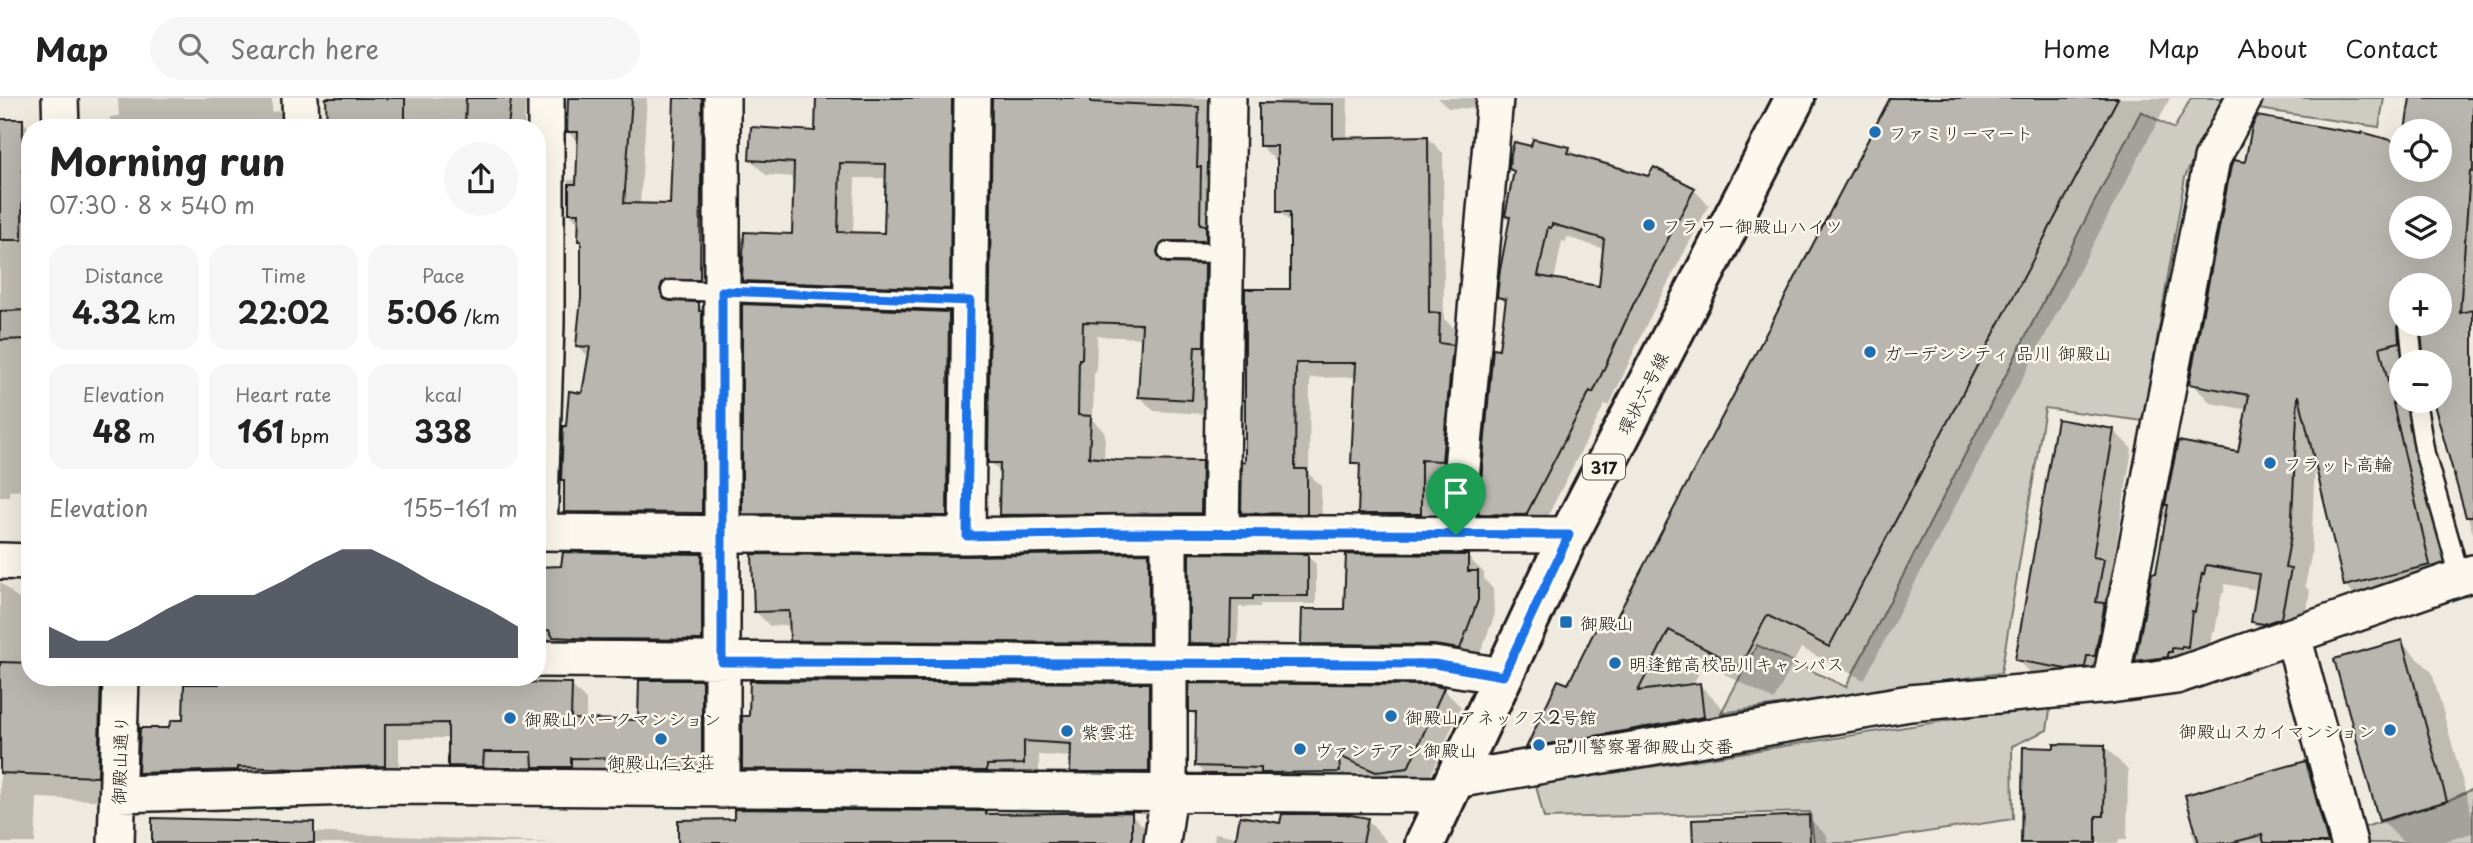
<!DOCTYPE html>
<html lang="en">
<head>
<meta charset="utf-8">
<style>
  body { margin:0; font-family:"Playpen Sans","Klee One",sans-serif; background:#f6f6f6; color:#222; height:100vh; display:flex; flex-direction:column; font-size:26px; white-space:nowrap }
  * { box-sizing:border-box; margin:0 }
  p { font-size:23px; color:#767676 }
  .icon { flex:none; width:38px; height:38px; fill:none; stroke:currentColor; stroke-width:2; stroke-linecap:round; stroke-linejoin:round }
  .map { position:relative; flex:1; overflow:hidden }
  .drawer { position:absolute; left:21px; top:21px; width:525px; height:567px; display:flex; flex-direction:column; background:#fff; border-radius:28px; box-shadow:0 7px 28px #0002 }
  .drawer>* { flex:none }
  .controls { position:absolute; left:2389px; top:21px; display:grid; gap:14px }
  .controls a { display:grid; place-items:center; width:63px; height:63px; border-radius:50%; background:#fff; box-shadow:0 7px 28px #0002; font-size:35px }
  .pin { position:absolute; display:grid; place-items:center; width:60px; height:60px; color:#fff; margin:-72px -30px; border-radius:50% 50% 50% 0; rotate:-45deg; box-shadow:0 0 7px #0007 }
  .pin .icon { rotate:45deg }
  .round { display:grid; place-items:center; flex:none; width:74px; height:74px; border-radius:37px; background:#f6f6f6 }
  .headline { display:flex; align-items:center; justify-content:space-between; height:119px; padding:0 28px }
  h1 { font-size:38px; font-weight:700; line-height:52px }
  .metrics { display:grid; grid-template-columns:repeat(3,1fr); gap:10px; height:119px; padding:7px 28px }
  .metrics div { display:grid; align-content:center; border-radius:18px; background:#f6f6f6; text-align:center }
  .metrics b { font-size:30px; font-weight:700 }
  .metrics small { font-size:19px; font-weight:400 }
  .metrics p { font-size:19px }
  .chart { height:196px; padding:14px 28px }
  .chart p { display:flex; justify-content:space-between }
  .chart svg { width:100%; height:126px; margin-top:7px; fill:#111827; opacity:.7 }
  header { display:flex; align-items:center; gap:42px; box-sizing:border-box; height:98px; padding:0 35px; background:#fff; border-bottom:2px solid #e0e0e0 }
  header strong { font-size:33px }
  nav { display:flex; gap:38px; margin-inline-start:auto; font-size:24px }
  .search { width:490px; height:63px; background:#f6f6f6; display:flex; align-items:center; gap:18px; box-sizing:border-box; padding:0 24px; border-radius:38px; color:#767676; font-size:26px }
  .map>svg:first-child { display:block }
  .green { fill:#ceccc2; stroke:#75746f; stroke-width:2 }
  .shadow { fill:#0003; fill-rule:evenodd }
  .building { fill:#b9b6af; stroke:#1c1c1c; stroke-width:2; fill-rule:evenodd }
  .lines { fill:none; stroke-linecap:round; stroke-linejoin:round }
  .lane-casing { stroke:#1c1c1c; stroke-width:23 }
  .street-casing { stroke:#1c1c1c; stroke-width:40 }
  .primary-casing { stroke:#1c1c1c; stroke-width:44 }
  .lane { stroke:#fbf7ec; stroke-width:18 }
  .street { stroke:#fbf7ec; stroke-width:35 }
  .primary { stroke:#fbf7ec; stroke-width:38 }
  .route-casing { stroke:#fff; stroke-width:14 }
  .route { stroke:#1a73e8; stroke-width:9 }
  .poi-dot { fill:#1f6fb2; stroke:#fbf7ec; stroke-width:2.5 }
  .labels { text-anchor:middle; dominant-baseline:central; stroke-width:5; stroke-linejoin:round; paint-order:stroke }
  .shield { fill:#fbf7ec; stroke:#5f5e5a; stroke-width:2 }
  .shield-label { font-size:16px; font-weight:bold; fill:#1c1c1c }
  .poi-label { font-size:18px; fill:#1c1c1c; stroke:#fbf7ec; text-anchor:start }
  .street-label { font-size:18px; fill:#1c1c1c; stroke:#fbf7ec }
</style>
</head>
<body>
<header>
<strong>Map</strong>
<div class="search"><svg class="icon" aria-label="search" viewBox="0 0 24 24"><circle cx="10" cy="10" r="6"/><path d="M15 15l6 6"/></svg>Search here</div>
<nav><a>Home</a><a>Map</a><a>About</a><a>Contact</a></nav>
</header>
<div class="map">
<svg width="2473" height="745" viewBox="0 0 2473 745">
  <rect width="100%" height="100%" fill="#eeeadf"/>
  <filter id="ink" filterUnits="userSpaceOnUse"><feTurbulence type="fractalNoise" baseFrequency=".0143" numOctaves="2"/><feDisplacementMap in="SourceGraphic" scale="14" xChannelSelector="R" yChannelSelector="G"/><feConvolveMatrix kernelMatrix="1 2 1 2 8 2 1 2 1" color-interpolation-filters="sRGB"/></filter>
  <g filter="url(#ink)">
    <!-- green -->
    <path class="green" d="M2191 0H2222L2185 79 2143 323 2045 310 2001 575 1721 615 1757 547 1846 589 2141 13 2174 31Z
      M2264 0H2384L2379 29 2258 11Z
      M2051 606 2047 632 2012 648 2013 721 1854 745H1814L1810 714 1544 720 1536 687Z
      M2473 691V745H2349L2346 735 2447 703Z"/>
    <!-- shadow -->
    <path class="shadow" d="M118 0H272V14L279 13 294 30H110V19L119 18Z
      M322 0H526L524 30H467L461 23 419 22V30H329L328 7Z
      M582 0H647L640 107 672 108 676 0H721L715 196 676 200 675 205 699 206 714 221 716 430 580 428 565 413V384L563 381 568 329 583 297 590 260 577 247 583 200V145L580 127 568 114V82H578L579 45 568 34Z
      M818 0H974L964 205 759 198 744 183 794 138 796 79 766 77 751 62 816 35ZM855 80H888L886 137 853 136Z
      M994 0H1219L1220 143 1177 159 1172 167 1204 168 1219 183 1206 316 1154 313 1139 298 1143 240 1097 238 1096 275H1094L1093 322 1105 335 1104 363 1201 365 1216 380V430L1016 432 1001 417 1002 376 990 364Z
      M1280 0H1348L1347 41 1428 40 1443 55 1444 221 1455 231 1454 250 1467 263 1457 377 1435 376V431L1375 430 1360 415 1361 372 1353 364 1357 279 1310 280 1309 376 1321 388 1322 430H1258L1243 415 1291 193 1292 126 1279 113 1278 62H1275L1260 47 1280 7Z
      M1438 0H1494V11L1448 10Z
      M1892 0H2170L1864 582 1801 550 1774 602 1704 565 1692 588 1700 587 1734 622 1737 653 1562 683 1528 649 1569 588 1613 530Z
      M2412 0H2473V436L2434 303H2440V264H2426L2423 238 2418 242 2419 264H2401V303H2407L2449 487 2365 507 2345 487 2315 362 2311 458 2305 488 2310 493 2301 540 2273 544 2253 524 2258 492 2225 486 2224 495H2222L2215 533H2212L2208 568 2157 583 2137 563 2158 477 2240 356 2248 312 2211 305 2191 285 2246 66 2401 47V72H2440V33H2407ZM2401 110H2440V149H2401ZM2401 187H2440V226H2401Z
      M0 23H22L30 31V392L9 393V398H0Z
      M1532 50H1569L1579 60 1694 92 1709 107 1648 223 1609 308 1605 306 1541 431H1495L1480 416 1507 206 1499 199 1512 122 1507 117ZM1567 139 1604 151 1600 190 1554 183 1562 143 1566 144Z
      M949 215 964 230 961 432 759 430 744 415Z
      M2113 332 2132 351 2112 472 2122 482 2114 577 2036 580 2017 561Z
      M701 457 716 472V556L537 548V471Z
      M1148 457 1163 471V559L806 556 792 542 791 527 770 528 755 513 967 460Z
      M1191 457 1307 458 1316 466V506H1260V509H1239L1238 553H1199L1191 545Z
      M1467 458 1484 475V481L1493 491 1494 519 1476 566 1319 562 1302 545 1345 513Z
      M0 484 28 510 30 579H132L139 586 129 593 122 703 37 700 35 745H0Z
      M2401 544 2432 574 2473 721V735L2438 745H2404L2381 722Z
      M217 579H520V586L571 587 586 602V623L640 624 701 584 716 599V685L550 683 535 669 499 668 498 683H465L450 668V640H399V682L155 690 140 675 169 632 185 624 217 588Z
      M1148 587 1164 602V689L1087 688 1072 673V659L1039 657V681L759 686 744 670Z
      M1443 591 1461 609 1426 688 1395 691 1357 674V692L1215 686 1197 668 1198 621 1191 614Z
      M2104 648 2128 672 2127 741H2119V745H2023Z
      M2306 665 2321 681 2339 745H2195L2192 732Z
      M986 715 988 718 1131 716 1156 741V745H680Z
      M1808 719 1827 738V745H1695Z
      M1367 722 1388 745H1214L1215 735 1238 739 1282 727Z
      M306 734 555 745H556H153Z"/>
    <!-- building -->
    <path class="building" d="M326 0H405V30H327Z
      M466 0H511L508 30H465Z
      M568 0H632L624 105 670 106 674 0H702L700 182H666L662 185 660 192 664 201 670 203 699 204V213H702V415L564 414V382H561L563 328H566L569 293 582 295 590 249 576 248 581 200V143H578L579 115H569V86H576L578 34H567Z
      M816 0H952L950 191 742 183 744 134 792 136 794 65 749 62 751 29 815 33ZM840 65 886 66 884 135 838 134Z
      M992 0H1091V4L1199 9 1197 69H1201L1200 126 1206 127V143H1168L1159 148 1157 154 1162 163 1167 165 1205 166 1204 248H1195L1192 302 1138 299 1142 226 1083 224 1082 261H1079L1078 317 1091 318 1089 359 1116 362 1202 363 1201 415 999 417 1000 365H988Z
      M1890 0H2118L1829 549 1767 517 1740 569 1669 532 1638 593 1700 585 1704 619 1526 650 1558 582 1568 586 1600 522 1612 528Z
      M2410 0H2473V74L2470 73 2460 215 2473 212V419H2466L2433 303H2440V264H2424L2420 226H2440V187H2401V218L2398 227 2399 244 2380 249 2430 467 2344 488 2299 298H2298L2291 437 2285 470 2291 471 2281 520 2264 526 2251 524 2259 476 2206 467 2204 476 2202 475 2195 514 2192 513 2188 549 2182 548 2181 551 2172 550V554H2168V559L2135 563 2152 475H2156L2168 407H2165L2178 343 2238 354 2249 297 2189 286 2231 68 2234 62 2245 64 2252 29 2257 18 2362 36V34L2401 45V72H2440V33H2405ZM2401 110H2440V149H2401Z
      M1259 5 1333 6V40L1428 38 1429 214 1440 215 1439 245 1453 247 1442 363 1421 362V416H1358L1360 365H1351L1356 265H1296L1295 371H1307V416L1241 415 1242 364H1245V191H1290V114H1277V48H1259Z
      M0 21H23L22 142H0Z
      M1533 41 1570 49 1568 55 1648 78 1654 69 1695 90 1633 207 1593 295 1590 293 1526 417 1478 416 1493 250 1499 251 1506 201 1497 199 1500 172 1510 119 1505 118 1514 73 1509 71 1510 60 1514 44 1531 48ZM1552 126 1604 141 1599 188 1538 178 1548 129 1551 130Z
      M742 206 949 214 947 418 742 416Z
      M30 212V241L0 242V213Z
      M2057 321 2114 331 2093 459 2104 461 2096 504 2105 505 2095 558H2087L2085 569 2066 571 2015 562Z
      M563 454 702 456V542L592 541 553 539 549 532 542 533V518H537V469L561 468Z
      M1149 455V545L790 543 789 513 754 514 752 456 967 458Z
      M1189 455 1308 456V498H1253V501H1231L1230 546 1189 545Z
      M1346 456 1468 457V473H1478V502L1460 551 1434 547 1301 546 1302 511H1344Z
      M2402 542 2447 703 2379 723 2334 561Z
      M0 564 30 565V579H101L98 679 0 675Z
      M218 579 318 582V579H421V583L572 585 571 621 638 622 639 582H702V671L644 670V661L571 660V669H533L532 654H484L483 669 448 668V625L385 626V668L298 671 238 669V672L138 675 140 630H168L172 622H183L184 586H219Z
      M750 583 1149 585V674H1070L1071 646 1024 643V666L987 667V673L742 671V618H749Z
      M1189 585 1432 587 1444 590 1408 670 1376 674 1339 658 1340 674 1261 675V670L1195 668 1196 614H1189Z
      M2054 646 2105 647 2104 718H2096V745H2021L2023 649 2054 650Z
      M2306 663 2328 745H2264L2262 737 2230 745H2199L2185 697Z
      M734 711 986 713V716L1132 714V745H678V722L734 721Z
      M1282 716H1345L1368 720 1363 745H1235L1240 718 1280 725Z
      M1809 717 1810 745H1693L1692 722Z
      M152 720 314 724V745H152Z"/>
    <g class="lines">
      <!-- lane casing -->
      <g class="lane-casing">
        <path id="lane" d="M1168 154 1225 155
          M671 192 970 203
          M2409 226 2413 264
          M2416 303 2425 356 2460 479"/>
      </g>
      <!-- street casing -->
      <g class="street-casing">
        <path id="street" d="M60 0 61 30
          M300 0 301 30
          M722 0V692
          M537 434 967 438 1118 435 1569 437
          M539 434 546 226V0
          M1221 436 1228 0
          M1456 437 1495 0
          M967 438 972 0
          M0 463 30 464
          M2293 538 2349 745
          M537 561 1434 567 1503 578
          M2110 587 2212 61 2244 0
          M1455 682 1910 605 2110 587 2176 578 2473 475
          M118 696 389 688 1447 697
          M116 745 121 579
          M1162 745 1169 694V435"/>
      </g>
      <!-- primary casing -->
      <g class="primary-casing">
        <path id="primary" d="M1425 745 1569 437 1795 0"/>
      </g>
      <!-- lane -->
      <use href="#lane" class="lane"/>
      <!-- street -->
      <use href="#street" class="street"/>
      <!-- primary -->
      <use href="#primary" class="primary"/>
    </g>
  </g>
  <g class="lines" filter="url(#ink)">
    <!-- route casing -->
    <g class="route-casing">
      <path id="route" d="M722 193 970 203 967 438 1118 435 1569 437 1503 578 1434 566 722 564Z"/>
    </g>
    <!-- route -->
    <use href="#route" class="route"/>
  </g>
  <!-- markers -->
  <g class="poi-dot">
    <circle cx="1875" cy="34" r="7"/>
    <circle cx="1649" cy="127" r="7"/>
    <circle cx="1870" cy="254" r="7"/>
    <circle cx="2270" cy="365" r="7"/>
    <rect x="1559" y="517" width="14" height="14" rx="3.5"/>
    <circle cx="1615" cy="565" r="7"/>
    <circle cx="1391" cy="618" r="7"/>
    <circle cx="510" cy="620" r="7"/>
    <circle cx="2390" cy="632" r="7"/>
    <circle cx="1067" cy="633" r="7"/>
    <circle cx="661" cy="641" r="7"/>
    <circle cx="1539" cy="647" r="7"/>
    <circle cx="1300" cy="651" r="7"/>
  </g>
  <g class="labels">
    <!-- shield labels -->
    <rect class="shield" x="1583" y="356.5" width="42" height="25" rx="5"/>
    <g class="shield-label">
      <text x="1604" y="369">317</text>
    </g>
    <!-- poi labels -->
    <g class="poi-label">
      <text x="1889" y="34">ファミリーマート</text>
      <text x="1663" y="127">フラワー御殿山ハイツ</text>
      <text x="1884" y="254">ガーデンシティ 品川 御殿山</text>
      <text x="2284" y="365">フラット高輪</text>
      <text x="1580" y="524">御殿山</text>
      <text x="1629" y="565">明逢館高校品川キャンパス</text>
      <text x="1405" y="618">御殿山アネックス2号館</text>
      <text x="524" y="620">御殿山パークマンション</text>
      <text x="2376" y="632" text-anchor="end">御殿山スカイマンション</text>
      <text x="1081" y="633">紫雲荘</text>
      <text x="1553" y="647">品川警察署御殿山交番</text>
      <text x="1314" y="651">ヴァンテアン御殿山</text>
      <text x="661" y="663" text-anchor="middle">御殿山仁玄荘</text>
    </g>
    <!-- street labels -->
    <g class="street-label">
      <text transform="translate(1642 295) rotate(-63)">環状六号線</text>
      <text transform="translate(119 662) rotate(-88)">御殿山通り</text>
    </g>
  </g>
</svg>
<div class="controls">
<a><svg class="icon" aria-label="locate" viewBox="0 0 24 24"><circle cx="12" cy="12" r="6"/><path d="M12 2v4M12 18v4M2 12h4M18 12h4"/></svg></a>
<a><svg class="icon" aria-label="layers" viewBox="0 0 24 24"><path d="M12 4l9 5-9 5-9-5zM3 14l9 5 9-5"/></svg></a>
<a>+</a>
<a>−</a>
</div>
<div class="pin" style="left:1456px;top:437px;background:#1e9e55"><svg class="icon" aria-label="arrive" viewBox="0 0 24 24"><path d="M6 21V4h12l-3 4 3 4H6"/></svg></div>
<section class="drawer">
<div class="headline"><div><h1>Morning run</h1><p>07:30 · 8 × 540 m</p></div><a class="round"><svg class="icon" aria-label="share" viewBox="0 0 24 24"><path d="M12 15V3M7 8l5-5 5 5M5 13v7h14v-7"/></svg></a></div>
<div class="metrics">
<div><p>Distance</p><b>4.32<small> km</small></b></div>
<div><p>Time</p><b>22:02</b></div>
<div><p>Pace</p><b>5:06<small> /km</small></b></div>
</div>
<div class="metrics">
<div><p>Elevation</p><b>48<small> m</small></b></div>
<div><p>Heart rate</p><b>161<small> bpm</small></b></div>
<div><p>kcal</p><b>338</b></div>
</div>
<div class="chart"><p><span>Elevation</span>155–161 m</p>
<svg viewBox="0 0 160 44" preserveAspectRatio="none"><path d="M0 44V33L10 38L20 38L30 33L40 27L50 22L60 22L70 22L80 17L90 11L100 6L110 6L120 11L130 17L140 22L150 27L160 33V44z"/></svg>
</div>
</section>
</div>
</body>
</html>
